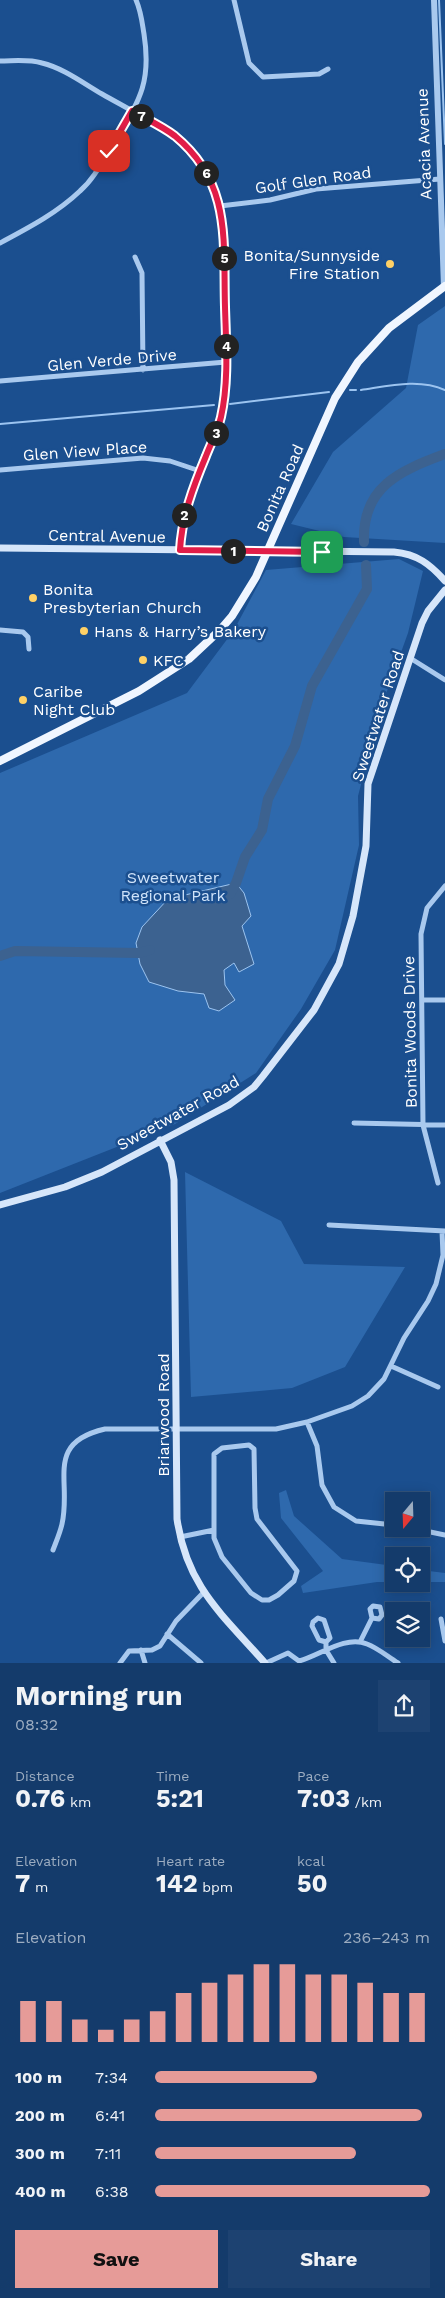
<!DOCTYPE html>
<html lang="en">
<head>
<meta charset="utf-8">
<style>
  body { margin:0; font-family:"Work Sans",sans-serif; background:#1d4271; color:#f1f3f6; height:100vh; display:flex; flex-direction:column; font-size:19px; white-space:nowrap }
  * { box-sizing:border-box; margin:0 }
  p { font-size:16px; color:#9dadc1 }
  .icon { flex:none; width:28px; height:28px; fill:none; stroke:currentColor; stroke-width:2; stroke-linecap:round; stroke-linejoin:round }
  .map { position:relative; height:1663px; overflow:hidden }
  .sheet { display:flex; flex-direction:column; background:#143b6b; flex:1 }
  .sheet>* { flex:none }
  .needle { width:32px; rotate:199deg }
  .controls { position:absolute; left:385px; top:1492px; display:grid; gap:10px }
  .controls a { display:grid; place-items:center; width:45px; height:45px; border-radius:0px; background:#143b6b; box-shadow:0 2px 12px #0003,0 0 0 1px #33557e; font-size:25px }
  .pin { position:absolute; display:grid; place-items:center; width:42px; height:42px; color:#fff; margin:-21px; border-radius:10px; box-shadow:0 2px 8px #0006 }
  .km { position:absolute; width:25px; height:25px; margin:-12px; border-radius:50%; background:#222; color:#fff; font-size:14px; line-height:25px; text-align:center }
  .round { display:grid; place-items:center; flex:none; width:52px; height:52px; border-radius:0px; background:#1d4271 }
  .headline { display:flex; align-items:center; justify-content:space-between; height:85px; padding:0 15px }
  h1 { font-size:28px; font-weight:700; line-height:38px }
  .stats { display:grid; grid-template-columns:repeat(3,1fr); gap:8px; height:85px; padding:5px 15px }
  .stats div { display:grid; align-content:center }
  .stats b { font-size:25px; font-weight:700 }
  .stats small { font-size:14px; font-weight:400 }
  .stats p { font-size:14px }
  .chart { height:140px; padding:10px 15px }
  .chart p { display:flex; justify-content:space-between }
  .chart svg { width:100%; height:90px; margin-top:5px; stroke:#e69b98; stroke-width:6 }
  .action { display:flex; gap:10px; margin-top:auto; padding:10px 15px }
  .action a { flex:1; height:58px; border-radius:0px; background:#e69b98; color:#111; font-size:20px; font-weight:700; line-height:58px; text-align:center }
  .action a+a { background:#1d4271; color:#f1f3f6 }
  ul { padding:0 15px; list-style:none; font-size:16px }
  li { display:grid; grid-template-columns:80px 60px 1fr; align-items:center; height:38px }
  li i { height:12px; border-radius:6px; background:#e69b98 }
  .map>svg:first-child { display:block }
  .green { fill:#2e69ad }
  .water { fill:#3c6290; stroke:#9cc4f0 }
  .lines { fill:none; stroke-linecap:round; stroke-linejoin:round }
  .stream { stroke:#9cc4f0; stroke-width:2 }
  .river { stroke:#3c6290; stroke-width:10 }
  .minor { stroke:#a9c9ee; stroke-width:5 }
  .tertiary { stroke:#a9c9ee; stroke-width:6 }
  .secondary { stroke:#d6e6fa; stroke-width:7 }
  .primary { stroke:#f0f6ff; stroke-width:8 }
  .route-casing { stroke:#fff; stroke-width:10 }
  .route { stroke:#e11d48; stroke-width:6 }
  .poi-dot { fill:#ffd166; stroke:#1b4f8f; stroke-width:2 }
  .labels { text-anchor:middle; dominant-baseline:central; stroke-width:5; stroke-linejoin:round; paint-order:stroke }
  .street-label { font-size:16px; fill:#fff; stroke:#1b4f8f }
  .poi-label { font-size:16px; fill:#fff; stroke:#1b4f8f; text-anchor:start }
  .park-label { font-size:16px; fill:#cfe3fa; stroke:#1b4f8f }
</style>
</head>
<body>
<div class="map">
<svg width="445" height="1663" viewBox="0 0 445 1663">
  <rect width="100%" height="100%" fill="#1b4f8f"/>
  <!-- green -->
  <path class="green" d="M445 306V543L344 537 291 524 333 452 406 388 418 325Z
    M399 559 423 571 408 633 382 705 358 796 359 845 335 950 301 1009 256 1073 175 1124 0 1193V773L187 693 234 630 266 570Z
    M185 1172 281 1221 304 1264 405 1267 345 1367 292 1388 191 1397Z
    M286 1490 294 1516 342 1559 394 1566V1582H377L303 1593 301 1586 323 1571 281 1518 279 1493Z
    M421 1570 445 1573V1582H421Z"/>
  <!-- water -->
  <path class="water" d="M236 883 244 893 251 916 242 926 254 964 239 972 234 963 224 970 225 985 235 1000 219 1011 209 1008 204 994 178 991 149 982 140 964 136 943 142 927 168 899Z"/>
  <g class="lines">
    <!-- stream -->
    <path class="stream" d="M439 0 445 144
      M350 390H356
      M361 390C388 386 419 378 445 390
      M230 404 329 392
      M0 424 214 405"/>
    <!-- river -->
    <path class="river" d="M364 542C362 487 399 471 445 454
      M230 894 236 883 245 857 262 830 268 799 295 746 312 686 367 589 366 565
      M0 956 15 951 139 953 150 950"/>
    <!-- minor -->
    <path class="minor" d="M234 0 249 63 263 77 319 74 328 69
      M0 61C14 61 28 59 42 63 63 68 83 83 102 94 158 126 212 148 223 220L226 362 224 397 217 431 187 505 182 526 180 550
      M220 206 270 200 316 189 440 179
      M0 243C28 228 57 213 80 191 95 178 103 160 113 144 138 102 152 85 144 34 142 22 141 11 136 0
      M135 257 142 273 143 370
      M0 381 226 362
      M0 470 143 458 170 461 200 471
      M0 630 23 632 28 637 29 649
      M410 658 445 680
      M422 1000H445
      M354 1123 445 1125
      M438 1183 423 1125 421 934 427 908 445 886
      M329 1225 445 1231
      M391 1366 438 1387
      M307 1422 317 1446 322 1485 334 1507 356 1521 394 1525
      M249 1445 254 1449 255 1508 257 1519 297 1571 294 1581 278 1595 269 1600H262L251 1593 222 1557 214 1538V1454L222 1448Z
      M416 1529 445 1535
      M180 1537 214 1530
      M53 1550C56 1542 60 1533 62 1524 72 1481 44 1443 105 1429H276L307 1422 352 1406 368 1396 384 1379 404 1338 428 1301 436 1284 443 1255 442 1231
      M441 1619 445 1641
      M167 1634 201 1663
      M326 1642 319 1640 312 1626 313 1622 318 1618 324 1620 330 1638 326 1642V1650L334 1663
      M360 1642 372 1618 379 1619 382 1615 380 1607 373 1606 370 1609 372 1618
      M141 1650 145 1663
      M120 1663 129 1651 152 1650 160 1646 176 1621 203 1593
      M266 1663 288 1653 299 1661C319 1656 345 1635 367 1644 378 1648 388 1657 398 1663"/>
    <!-- tertiary -->
    <path class="tertiary" d="M434 0 444 287"/>
    <!-- secondary -->
    <path class="secondary" d="M0 548 394 552C417 554 430 564 445 581
      M160 1140 171 1162 174 1180 177 1519C187 1587 222 1614 265 1663
      M0 1205 65 1187 102 1172 229 1105 254 1087 263 1076 314 1010 339 964 353 916 366 846 368 784 422 623 428 611 445 590"/>
    <!-- primary -->
    <path class="primary" d="M0 761 139 691 189 659 220 630 232 616 256 577 335 398 358 362 389 328 445 286"/>
  </g>
  <g class="lines">
    <!-- route casing -->
    <g class="route-casing">
      <path id="route" d="M109 151 132 111C146 119 162 126 175 136 232 183 223 241 225 307 226 343 229 381 221 417 218 430 211 443 206 456 193 487 182 516 180 550L322 552"/>
    </g>
    <!-- route -->
    <use href="#route" class="route"/>
  </g>
  <!-- markers -->
  <g class="poi-dot">
    <circle cx="390" cy="264" r="5"/>
    <circle cx="33" cy="598" r="5"/>
    <circle cx="84" cy="631" r="5"/>
    <circle cx="143" cy="660" r="5"/>
    <circle cx="23" cy="700" r="5"/>
  </g>
  <g class="labels">
    <!-- street labels -->
    <g class="street-label">
      <text transform="translate(424 144) rotate(-92)">Acacia Avenue</text>
      <text transform="translate(313 180) rotate(-8)">Golf Glen Road</text>
      <text transform="translate(112 360) rotate(-5)">Glen Verde Drive</text>
      <text transform="translate(85 451) rotate(-4)">Glen View Place</text>
      <text transform="translate(280 488) rotate(-66)">Bonita Road</text>
      <text transform="translate(107 536) rotate(1)">Central Avenue</text>
      <text transform="translate(378 716) rotate(-72)">Sweetwater Road</text>
      <text transform="translate(410 1032) rotate(-91)">Bonita Woods Drive</text>
      <text transform="translate(178 1113) rotate(-29)">Sweetwater Road</text>
      <text transform="translate(163 1415) rotate(-90)">Briarwood Road</text>
    </g>
    <!-- poi labels -->
    <g class="poi-label">
      <text x="380" y="255" text-anchor="end">Bonita/Sunnyside<tspan x="380" dy="18">Fire Station</tspan></text>
      <text x="43" y="589">Bonita<tspan x="43" dy="18">Presbyterian Church</tspan></text>
      <text x="94" y="631">Hans &amp; Harry’s Bakery</text>
      <text x="153" y="660">KFC</text>
      <text x="33" y="691">Caribe<tspan x="33" dy="18">Night Club</tspan></text>
    </g>
    <!-- park labels -->
    <g class="park-label">
      <text x="173" y="877">Sweetwater<tspan x="173" dy="18">Regional Park</tspan></text>
    </g>
  </g>
</svg>
<div class="controls">
<a><svg class="needle" viewBox="-14 -14 28 28"><path d="M0-13l5 13h-10z" fill="#e53935"/><path d="M0 13l5-13h-10z" fill="#9dadc1"/></svg></a>
<a><svg class="icon" aria-label="locate" viewBox="0 0 24 24"><circle cx="12" cy="12" r="6"/><path d="M12 2v4M12 18v4M2 12h4M18 12h4"/></svg></a>
<a><svg class="icon" aria-label="layers" viewBox="0 0 24 24"><path d="M12 4l9 5-9 5-9-5zM3 14l9 5 9-5"/></svg></a>
</div>
<div class="pin" style="left:322px;top:552px;background:#1e9e55"><svg class="icon" aria-label="arrive" viewBox="0 0 24 24"><path d="M6 21V4h12l-3 4 3 4H6"/></svg></div>
<div class="pin" style="left:109px;top:151px;background:#d93025"><svg class="icon" aria-label="check" viewBox="0 0 24 24"><path d="M5 12l5 5 9-10"/></svg></div>
<b class="km" style="left:233px;top:551px">1</b>
<b class="km" style="left:184px;top:515px">2</b>
<b class="km" style="left:216px;top:433px">3</b>
<b class="km" style="left:226px;top:346px">4</b>
<b class="km" style="left:224px;top:258px">5</b>
<b class="km" style="left:206px;top:173px">6</b>
<b class="km" style="left:141px;top:116px">7</b>
</div>
<section class="sheet">
<div class="headline"><div><h1>Morning run</h1><p>08:32</p></div><a class="round"><svg class="icon" aria-label="share" viewBox="0 0 24 24"><path d="M12 15V3M7 8l5-5 5 5M5 13v7h14v-7"/></svg></a></div>
<div class="stats">
<div><p>Distance</p><b>0.76<small> km</small></b></div>
<div><p>Time</p><b>5:21</b></div>
<div><p>Pace</p><b>7:03<small> /km</small></b></div>
</div>
<div class="stats">
<div><p>Elevation</p><b>7<small> m</small></b></div>
<div><p>Heart rate</p><b>142<small> bpm</small></b></div>
<div><p>kcal</p><b>50</b></div>
</div>
<div class="chart"><p><span>Elevation</span>236–243 m</p>
<svg viewBox="0 0 160 44" preserveAspectRatio="none"><path d="M5 44V24M15 44V24M25 44V33M35 44V38M45 44V33M55 44V29M65 44V20M75 44V15M85 44V11M95 44V6M105 44V6M115 44V11M125 44V11M135 44V15M145 44V20M155 44V20"/></svg>
</div>
<ul>
<li><b>100 m</b>7:34<i style="width:59%"></i></li>
<li><b>200 m</b>6:41<i style="width:97%"></i></li>
<li><b>300 m</b>7:11<i style="width:73%"></i></li>
<li><b>400 m</b>6:38<i style="width:100%"></i></li>
</ul>
<div class="action"><a>Save</a><a>Share</a></div>
</section>
</body>
</html>
